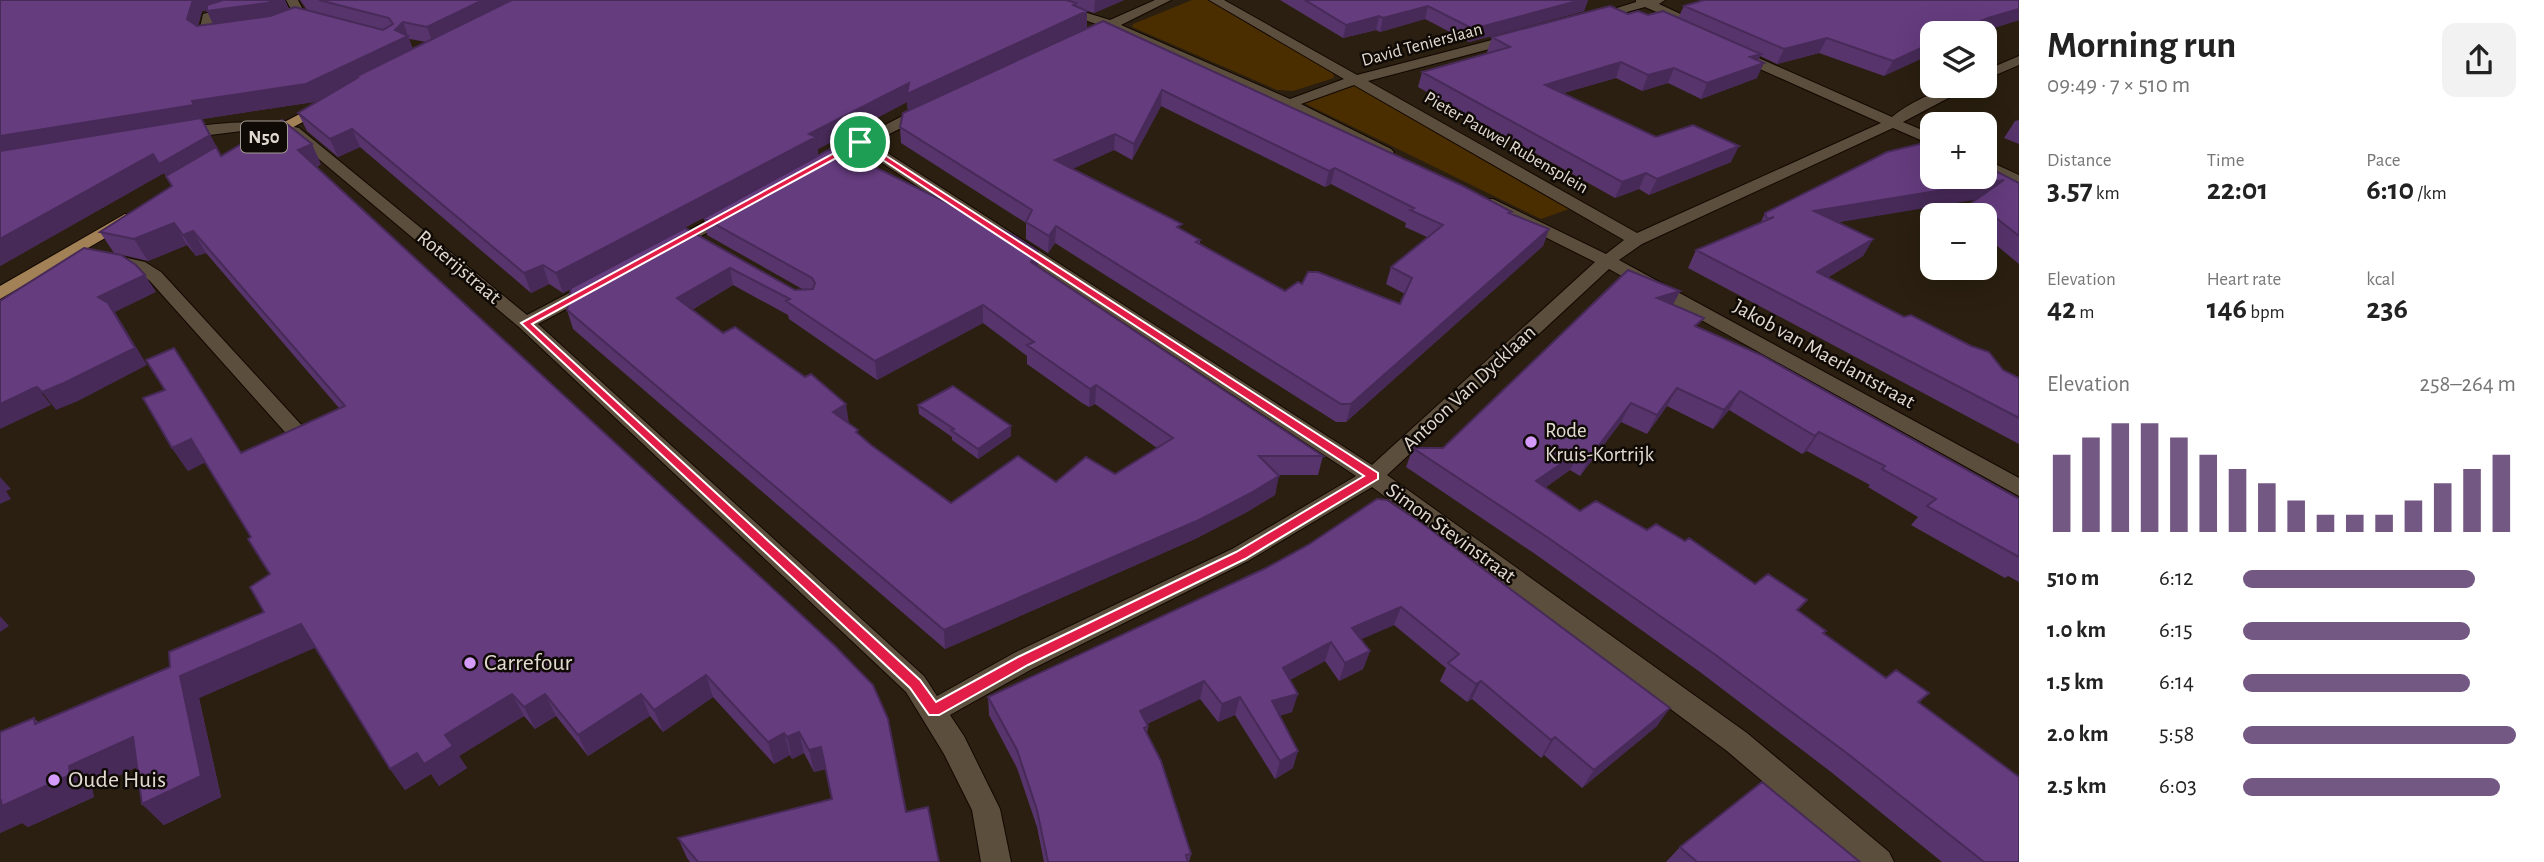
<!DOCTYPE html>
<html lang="en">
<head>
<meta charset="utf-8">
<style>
  body { margin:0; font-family:"Alegreya Sans",sans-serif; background:#f2f2f2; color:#222; height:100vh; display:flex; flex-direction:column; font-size:26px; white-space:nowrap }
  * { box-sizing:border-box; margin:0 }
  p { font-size:23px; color:#767676 }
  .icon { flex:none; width:38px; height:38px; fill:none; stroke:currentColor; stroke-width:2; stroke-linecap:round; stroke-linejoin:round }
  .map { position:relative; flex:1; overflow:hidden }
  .details { display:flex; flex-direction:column; background:#fff; width:525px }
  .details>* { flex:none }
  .tools { position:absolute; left:1920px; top:21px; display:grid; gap:14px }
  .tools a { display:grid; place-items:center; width:77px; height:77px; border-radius:14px; background:#fff; box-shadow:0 7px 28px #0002; font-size:35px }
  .pin { position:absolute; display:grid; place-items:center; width:60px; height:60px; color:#fff; margin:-30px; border:4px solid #fff; border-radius:50%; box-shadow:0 2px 7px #0007 }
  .round { display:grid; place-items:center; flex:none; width:74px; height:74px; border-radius:14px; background:#f2f2f2 }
  .head { display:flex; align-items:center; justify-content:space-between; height:119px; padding:0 28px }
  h1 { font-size:38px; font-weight:600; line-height:52px }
  .metrics { display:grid; grid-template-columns:repeat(3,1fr); gap:10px; height:119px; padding:7px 28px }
  .metrics div { display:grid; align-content:center }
  .metrics b { font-size:30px; font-weight:600 }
  .metrics small { font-size:19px; font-weight:400 }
  .metrics p { font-size:19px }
  .chart { height:196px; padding:14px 28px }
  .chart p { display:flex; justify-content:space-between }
  .chart svg { width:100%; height:126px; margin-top:7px; stroke:#735884; stroke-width:6 }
  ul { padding:0 28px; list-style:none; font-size:23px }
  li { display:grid; grid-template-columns:112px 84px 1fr; align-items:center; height:52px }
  li i { height:18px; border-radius:9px; background:#735884 }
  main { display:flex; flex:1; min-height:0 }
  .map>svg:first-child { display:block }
  .green { fill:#4b2e00 }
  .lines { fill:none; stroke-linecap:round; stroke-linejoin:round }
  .minor-casing { stroke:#130800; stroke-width:2 }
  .major-casing { stroke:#130800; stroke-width:2 }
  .minor { fill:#5b4e3d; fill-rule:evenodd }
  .major { fill:#a28157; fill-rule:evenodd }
  .wall { fill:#57346c; fill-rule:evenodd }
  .shaded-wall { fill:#472a58 }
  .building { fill:#653c7e; stroke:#472a58; stroke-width:2; fill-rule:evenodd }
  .route { fill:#e11d48; stroke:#fff; stroke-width:2; fill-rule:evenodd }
  .poi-dot { fill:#d59bfb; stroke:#0f0a05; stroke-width:2.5 }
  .labels { text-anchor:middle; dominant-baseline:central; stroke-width:5; stroke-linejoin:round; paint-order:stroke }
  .far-street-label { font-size:18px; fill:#e2dad1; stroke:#0f0a05 }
  .shield { fill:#0f0a05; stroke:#a39c94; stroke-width:2 }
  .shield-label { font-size:19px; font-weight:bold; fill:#e2dad1 }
  .street-label { font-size:21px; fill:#e2dad1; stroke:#0f0a05 }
  .poi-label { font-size:21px; fill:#e2dad1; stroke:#0f0a05; text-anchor:start }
  .near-poi-label { font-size:24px; fill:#e2dad1; stroke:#0f0a05; text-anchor:start }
</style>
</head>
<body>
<main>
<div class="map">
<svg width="2019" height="862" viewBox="0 0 2019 862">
  <rect width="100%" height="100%" fill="#2a1f10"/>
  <!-- green -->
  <path class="green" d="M1192 0H1209L1333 70 1334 78 1293 91 1277 90 1132 27 1133 24Z
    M1357 85 1572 208 1541 219 1304 103Z"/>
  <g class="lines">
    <!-- minor casing -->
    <g class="minor-casing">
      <path id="minor" d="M256 0H276L213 19 212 31H225V37L205 40 198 36 203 14Z
        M286 0H298L307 17C302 23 289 28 281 26V20L294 15Z
        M1026 0H1045L1110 20 1155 0H1171L1121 25 1290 99 1344 79 1209 0H1224L1357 75 1515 34 1520 35V41L1368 81 1637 233 1881 123 1733 57V51H1743L1892 117C1913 100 1944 86 1971 86L1903 122 1932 134V145L1893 128 1642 244 1619 260 2019 478V496L1609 269 1387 475 1747 733 1889 852 1894 862H1857L1727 751 1372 487 1248 561 1032 669 950 715 964 736 1000 809 1011 862H981L972 810 944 754 906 692 519 327 289 134 250 130 178 139 170 134 178 129C219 123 258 118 299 128L527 315 586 284H598L601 288 598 292 538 324 924 676 937 696 1014 653 1232 549 1356 476 861 149 823 169H811L809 166 811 163 920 107H930L932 110 930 113 872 143 1372 465 1595 262 1481 205 1479 202 1481 199H1493L1606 254 1624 240 1354 85 1301 104 1391 149 1394 152 1391 155H1381L1284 107 1111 30 1099 31V25Z
        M1665 0 1659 4 1711 28 1705 32 1700 31 1645 7 1594 21 1588 17 1636 2V0Z
        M2019 56V65L1984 80V71Z
        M1984 159 2019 175V186L1984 170Z
        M730 208 738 213 736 217 675 250H663L660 246Z
        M110 254 145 262 161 272 306 430 310 435 306 440 299 442 292 440 149 280 133 270 104 263 101 259Z"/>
    </g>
    <!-- major casing -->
    <g class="major-casing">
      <path id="major" d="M326 100 331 101 333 104 331 107 269 140H259L256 137Z
        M125 214 131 215 133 219 131 223 0 299V286Z"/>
    </g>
    <!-- minor -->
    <use href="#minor" class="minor"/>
    <!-- major -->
    <use href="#major" class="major"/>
  </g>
  <!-- wall -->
  <path class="wall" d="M0 0H285L289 9 307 10 300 0H1124L1094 13 1082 9 1087 28 1103 21 1512 212 1511 214 1549 229 1543 246 1346 422H1336L1055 243 1048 253 1026 239V223L901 143 900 127 908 111 907 102 818 149V156L651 246 685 228 795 290H804L707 235 704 218 1038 251V266L1323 456 1318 475H1278L1275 495 1247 512 1195 539 945 649 573 329 567 310 570 289 563 293 549 284 531 293 360 147 338 157 307 131 298 113 328 95 314 102 202 119 221 156 321 164 317 167 906 812 939 862H690L687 858 678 838 832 799 826 769 814 772 804 753 792 759 790 755 774 764 713 697 663 732 650 716 588 756 556 716 535 729 524 716 459 756 467 768 439 786 431 774 405 790 390 769 315 647 199 698 221 797 164 825 142 804 137 767 92 788 94 797 28 827 22 823 0 833V732L34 718 38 722 170 667 264 612 270 574 251 537 205 462 188 471 172 448 241 453 339 408 206 253 196 256 187 245 148 261 114 253 100 232 172 186 164 173 0 266ZM207 10 213 24 198 26 202 11ZM409 39H410L426 42 413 49ZM1161 106 1325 187 1331 184 1406 223 1405 227 1427 237 1391 267 1386 284 1405 294 1400 304 1302 284 1285 291 1200 244V240L1072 169 1114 150 1132 160ZM733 285 788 315 789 319 877 380 983 323 1027 356V364L1082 403 1089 407 1095 404 1157 448 1115 474 1056 482 951 503 871 445 858 434V430L849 423 692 310Z
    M1280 0H1588L1584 11 1469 42 1425 19 1380 32 1376 30 1343 38Z
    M1684 6 2019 20 1978 33H1932L1884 76 1819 53 1777 64 1760 56 1758 61 1757 78 1701 99 1668 83 1642 91 1616 78 1563 93 1656 137 1731 162 1649 195 1639 189 1615 198 1418 87 1422 72 1489 53 1487 52 1492 37 1628 14 1678 18Z
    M2019 120V144L2004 138 2015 121Z
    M2019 183V264L1984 235V215L1976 199 1838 222 1873 239 1863 256 1827 278 2019 378V444L1688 268 1696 250 1760 224 1765 213Z
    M1680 291 1673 304 1699 328 2019 499V582L2008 576 2005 578 1911 525 1918 517 1868 487 1870 485 1807 451 1802 454 1729 410 1713 429 1667 406 1647 434 1621 422 1580 476 1570 470 1546 487 1580 511 1647 530 1755 584 1799 612 1824 634 1886 678 1929 693 1919 703 2019 862H1942L1831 772 1700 672 1538 556 1406 467 1413 448H1443Z
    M918 405 1011 426V436L978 459 952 440V437L919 414Z
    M1308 545 1657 726 1582 788 1544 755 1541 758 1472 699 1467 702 1440 681 1446 668 1394 625 1361 639 1370 651 1363 669 1339 681 1325 661 1290 680 1292 712 1279 716 1293 768 1275 779 1235 715 1218 722 1200 699 1147 724 1148 726 1147 733 1191 854 1189 862H1044L1037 827 1017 768 989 715 988 697 1266 568Z
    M1680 847 1860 862H1666Z"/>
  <!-- shaded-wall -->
  <path class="shaded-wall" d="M193 0H246L202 11 195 35 187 19Z
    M275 0H285L290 14 215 28 207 11Z
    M483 0H522L433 44 427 27Z
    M1095 0H1124L1094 13Z
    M1581 0H1588L1584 11 1469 42 1473 29Z
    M1076 3V17L1087 11V28L908 111 907 102 818 149V156L563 293 556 273 809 134 909 83Z
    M1428 6 1425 19 1380 32 1383 18Z
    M2019 9V20L1978 33H1954L1988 18Z
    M1379 16 1376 30 1343 38 1346 25Z
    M403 22 414 53 314 102 202 119 0 156V136L192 101 395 30Z
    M1827 38 1819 53 1777 64 1784 49Z
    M1932 43V54L1884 76 1893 61Z
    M1761 54 1755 66 1764 63 1757 78 1701 99 1707 83 1750 57Z
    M1621 62 1616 78 1540 100 1545 85Z
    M1674 68 1668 83 1642 91 1648 75Z
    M1162 90 1161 106 1132 160 1134 144Z
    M352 129 360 147 338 157 330 139Z
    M1115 134 1114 150 1055 177V160Z
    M210 135 220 153 170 183 159 164Z
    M312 144 321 164 308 170 298 150Z
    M1739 146 1731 162 1649 195 1657 179Z
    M153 154 164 173 0 266V239Z
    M1335 168 1331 184 1325 187 1329 171Z
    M1646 173 1639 189 1615 198 1622 182Z
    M2004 180 1992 197 1804 228 1814 211Z
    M1995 217 1984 232V218Z
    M174 223 187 245 148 261 134 239Z
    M1056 226 1055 243 1048 253 1049 236Z
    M1549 229 1543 246 1346 422 1351 404Z
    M193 231 206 253 196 256 183 235Z
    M1873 239 1863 256 1807 290 1817 272Z
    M1038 251V269L1031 262Z
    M543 265 549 284 531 293 524 273Z
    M730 268 733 285 681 316 677 298Z
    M145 275 156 292 115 312 147 365 78 401 56 410 42 392 98 297Z
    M1680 291 1671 309 1657 298Z
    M983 305V323L877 380 875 361Z
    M1096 385 1095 404 1089 407 1090 389Z
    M37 387 51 405 0 429V404Z
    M1677 388 1667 406 1647 434 1657 415Z
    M1740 391 1729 410 1713 429 1724 410Z
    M1631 403 1621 422 1580 476 1590 457Z
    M846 404 849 423 836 430 833 412Z
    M1011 426V436L978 459V449Z
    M1819 432 1807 451 1802 454 1815 436Z
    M191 439 206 462 188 471 172 448Z
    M1580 451 1570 470 1528 500 1536 481Z
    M1279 476 1275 495 1247 512 1195 539 945 649 944 630Z
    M0 477 11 489 6 491 11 499 0 504Z
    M1401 607 1394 625 1346 646 1352 628Z
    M0 616 9 626 0 632Z
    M301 624 317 647 199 698 221 797 164 825 142 804 180 676Z
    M1331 642 1325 661 1278 686 1283 668Z
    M1370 651 1363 669 1339 681 1345 663Z
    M706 675 713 697 663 732 654 710Z
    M1204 681 1200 699 1138 728 1140 711Z
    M1481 681 1472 699 1467 702 1476 684Z
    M512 694 524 716 459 756 467 768 439 786 431 774 405 790 390 769Z
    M545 694 556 716 535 729 524 707Z
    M641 694 650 716 588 756 578 735Z
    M1298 694 1292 712 1267 719 1272 701Z
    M1240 697 1235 715 1218 722 1222 704Z
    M1670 708 1657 726 1582 788 1594 770Z
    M799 732 804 753 792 759 787 737Z
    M784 733 790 755 774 764 768 742Z
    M133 737 154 759 92 788 94 797 28 827 22 823 0 833V800L69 766Z
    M1555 737 1544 755 1541 758 1551 740Z
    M821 747 826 769 814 772 809 750Z
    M1298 751 1293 768 1275 779 1280 761Z"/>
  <!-- building -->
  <path class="building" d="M0 0H193L187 19 197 26 270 16 295 7 383 30 393 24 389 18 319 0H483L427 27 403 22 395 30 408 36 306 84 192 101 194 105 0 136Z
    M223 0H275L267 3 207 11V5Z
    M512 0H1066L1076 3 1073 5 1087 11 907 94 909 83 809 134 816 137 556 273 543 265 524 273 352 129 330 139 298 113 359 77 353 78Z
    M1305 0H1581L1473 29 1428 6 1383 18 1379 16 1346 25Z
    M1704 0H2019V9L1988 18 1954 33H1932V43L1893 61 1827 38 1784 49 1684 6Z
    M1610 6 1628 14 1638 11 1648 15 1663 11 1761 54 1750 57 1764 63 1707 83 1674 68 1648 75 1621 62 1545 85 1656 137 1693 125 1739 146 1657 179 1646 173 1622 182 1422 72 1510 47 1492 37Z
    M1103 21 1463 186 1512 212 1509 213 1549 229 1351 404H1341L1056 226 1049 236 1026 222 1032 210 900 127 903 113ZM1162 90 1329 171 1335 168 1414 208 1410 210 1443 225 1391 267 1412 278 1400 304 1318 272H1308L1302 284 1298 282 1285 291 1196 242 1200 240 1177 227 1182 224 1055 160 1115 134 1134 144Z
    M201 118 210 135 159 164 153 154 0 239V151Z
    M282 120 312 144 298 150 834 645 873 685 888 719 906 812 928 807 939 862H698L678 838 832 799 821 747 809 750 799 732 787 737 784 733 768 742 706 675 654 710 641 694 578 735 545 694 524 707 512 694 445 735 453 746 424 764 417 753 390 769 301 624 180 676 201 776 142 804 133 737 69 766 70 775 2 806 1 800H0V732L34 718 35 724 170 667 169 652 264 612 250 587 270 574 248 539 251 537 191 439 172 448 143 398 165 390 146 360 174 348 241 453 345 406 193 231 183 235 174 223 134 239 100 232 172 186 166 176 216 147 221 156Z
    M1932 141V177H1984V165L2019 183V236L1995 217 1984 218V215H1954L2004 180 1814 211 1873 239 1817 272 1904 317 1911 315 1971 346 1989 352 2003 370 2019 378V418L1696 250 1774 217 1767 219 1765 213 1887 152Z
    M834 147 1013 235 1038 251 1031 262 1323 456H1259L1279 476 1251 493 1199 520 944 630 567 310 571 288 685 228 795 290 813 289 815 283 812 278 704 218ZM730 268 790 299 786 301 875 361 983 305 1034 342 1027 345 1083 384 1090 389 1096 385 1173 438 1115 474 1086 457 1056 482 1018 456 951 503 871 445 856 432 858 430 833 412 846 404 811 374 805 377 735 327 723 333 677 298Z
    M84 248 121 255 136 265 145 275 98 297 108 303 135 348 64 383 42 392 37 387 34 388 0 404V301Z
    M1628 270 1680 291 1657 298 1704 318 1695 326 1761 355 2019 499V557L1927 506 1936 499 1882 469 1885 466 1819 432 1815 436 1740 391 1724 410 1677 388 1657 415 1631 403 1590 457 1580 451 1536 481 1580 511 1596 501 1647 530 1656 524 1685 541 1689 538 1755 584 1768 574 1807 600 1797 610 1826 631 1823 633 1886 678 1896 670 1929 693 1918 702 2019 777V862H1984L1848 754 1713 653 1547 537 1413 448H1443Z
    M953 386 1011 426 978 449 951 430 954 429 918 405Z
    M1377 499 1387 500 1423 524 1670 708 1594 770 1555 737 1551 740 1481 681 1476 684 1448 663 1459 654 1401 607 1352 628 1370 651 1345 663 1331 642 1283 668 1298 694 1272 701 1298 751 1280 761 1240 697 1222 704 1204 681 1140 711 1148 726 1144 728 1161 761 1191 854 1186 855 1188 862H1048L1037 810 1017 750 988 697 1266 568 1308 545Z
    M1762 782 1860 862H1697L1680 847Z"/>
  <!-- route -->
  <path class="route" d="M860 139 1378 473V479L1245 559 1028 665 939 715H929L910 688 521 323ZM860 145 1364 476 1236 552 1018 657 936 702 920 680 532 324Z"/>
  <!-- markers -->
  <g class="poi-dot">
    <circle cx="1531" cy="442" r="7"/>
    <circle cx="470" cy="663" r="7"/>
    <circle cx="54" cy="780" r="7"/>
  </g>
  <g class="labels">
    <!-- far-street labels -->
    <g class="far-street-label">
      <text transform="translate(1422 45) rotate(-15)">David Tenierslaan</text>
      <text transform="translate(1506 143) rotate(30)">Pieter Pauwel Rubensplein</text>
    </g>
    <!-- shield labels -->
    <rect class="shield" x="241" y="121.5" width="46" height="31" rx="5"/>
    <g class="shield-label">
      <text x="264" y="137">N50</text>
    </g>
    <!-- street labels -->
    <g class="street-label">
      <text transform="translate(459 267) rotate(40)">Roterijstraat</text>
      <text transform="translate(1824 354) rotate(29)">Jakob van Maerlantstraat</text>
      <text transform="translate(1469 388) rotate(-43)">Antoon Van Dycklaan</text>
      <text transform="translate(1451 533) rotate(36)">Simon Stevinstraat</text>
    </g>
    <!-- poi labels -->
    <g class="poi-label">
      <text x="1545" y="430">Rode<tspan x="1545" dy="24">Kruis-Kortrijk</tspan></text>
    </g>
    <!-- near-poi labels -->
    <g class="near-poi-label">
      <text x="484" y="663">Carrefour</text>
      <text x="68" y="780">Oude Huis</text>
    </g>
  </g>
</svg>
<div class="tools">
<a><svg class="icon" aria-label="layers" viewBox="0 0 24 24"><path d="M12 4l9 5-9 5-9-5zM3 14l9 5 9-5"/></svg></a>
<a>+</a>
<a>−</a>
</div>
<div class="pin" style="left:860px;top:142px;background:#1e9e55"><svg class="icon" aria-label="arrive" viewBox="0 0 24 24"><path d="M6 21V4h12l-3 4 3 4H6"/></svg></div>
</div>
<section class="details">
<div class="head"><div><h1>Morning run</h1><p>09:49 · 7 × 510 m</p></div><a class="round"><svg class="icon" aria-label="share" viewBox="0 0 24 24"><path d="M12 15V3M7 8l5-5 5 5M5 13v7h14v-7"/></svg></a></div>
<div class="metrics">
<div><p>Distance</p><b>3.57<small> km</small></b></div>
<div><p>Time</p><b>22:01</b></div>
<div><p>Pace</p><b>6:10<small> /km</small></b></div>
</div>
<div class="metrics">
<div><p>Elevation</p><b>42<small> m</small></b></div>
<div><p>Heart rate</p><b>146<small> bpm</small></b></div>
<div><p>kcal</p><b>236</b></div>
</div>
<div class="chart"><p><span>Elevation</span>258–264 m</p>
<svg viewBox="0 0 160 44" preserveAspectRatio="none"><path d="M5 44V17M15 44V11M25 44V6M35 44V6M45 44V11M55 44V17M65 44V22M75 44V27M85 44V33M95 44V38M105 44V38M115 44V38M125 44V33M135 44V27M145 44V22M155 44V17"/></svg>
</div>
<ul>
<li><b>510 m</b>6:12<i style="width:85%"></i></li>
<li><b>1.0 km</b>6:15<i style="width:83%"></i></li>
<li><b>1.5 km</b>6:14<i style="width:83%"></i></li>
<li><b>2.0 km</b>5:58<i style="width:100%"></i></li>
<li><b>2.5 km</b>6:03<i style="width:94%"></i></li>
</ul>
</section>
</main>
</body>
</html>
